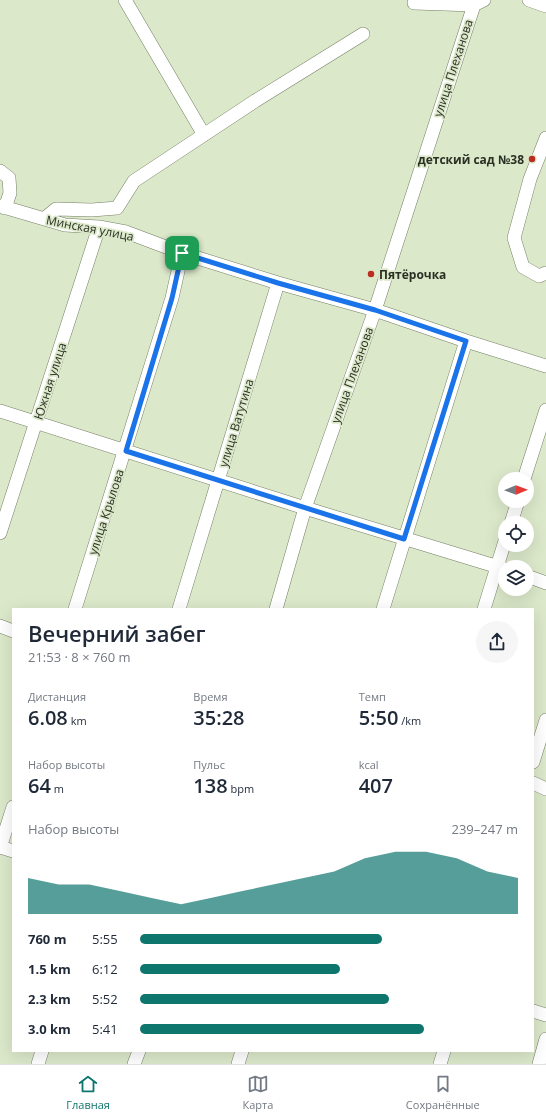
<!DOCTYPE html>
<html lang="ru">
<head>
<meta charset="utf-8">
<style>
  body { margin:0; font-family:"Open Sans",sans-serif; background:#f6f6f7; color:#1f2937; height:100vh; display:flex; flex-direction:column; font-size:15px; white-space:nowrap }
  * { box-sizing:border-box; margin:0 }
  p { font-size:13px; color:#747a83 }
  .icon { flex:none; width:22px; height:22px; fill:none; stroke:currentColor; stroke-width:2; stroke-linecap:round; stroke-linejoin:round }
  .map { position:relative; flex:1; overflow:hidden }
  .drawer { position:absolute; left:12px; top:608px; width:522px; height:444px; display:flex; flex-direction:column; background:#fff; border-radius:0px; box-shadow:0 4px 16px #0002 }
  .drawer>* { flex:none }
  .needle { width:26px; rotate:89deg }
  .tools { position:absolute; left:498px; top:472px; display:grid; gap:8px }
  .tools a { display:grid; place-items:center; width:36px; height:36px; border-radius:50%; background:#fff; box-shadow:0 4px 16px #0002; font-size:20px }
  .pin { position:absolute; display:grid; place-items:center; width:34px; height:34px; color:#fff; margin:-17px; border-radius:8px; box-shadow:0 2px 6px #0006 }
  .round { display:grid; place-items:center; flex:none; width:42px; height:42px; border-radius:21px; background:#f6f6f7 }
  .head { display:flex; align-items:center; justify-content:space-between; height:68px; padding:0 16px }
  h1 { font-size:22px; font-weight:600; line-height:30px }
  .figures { display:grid; grid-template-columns:repeat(3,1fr); gap:6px; height:68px; padding:4px 16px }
  .figures div { display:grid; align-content:center }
  .figures b { font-size:20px; font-weight:600 }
  .figures small { font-size:11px; font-weight:400 }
  .figures p { font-size:11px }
  .chart { height:112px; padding:8px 16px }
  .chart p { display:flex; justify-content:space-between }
  .chart svg { width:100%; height:72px; margin-top:4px; fill:#0f766e; opacity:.7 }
  ul { padding:0 16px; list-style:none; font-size:13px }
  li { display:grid; grid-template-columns:64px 48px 1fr; align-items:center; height:30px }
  li i { height:10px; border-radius:5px; background:#0f766e }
  .dock { display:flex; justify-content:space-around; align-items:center; height:56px; border-top:1px solid #e0e1e3; background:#fff; font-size:11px; color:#747a83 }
  .dock a { display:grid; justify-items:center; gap:2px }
  .dock .on { color:#0f766e }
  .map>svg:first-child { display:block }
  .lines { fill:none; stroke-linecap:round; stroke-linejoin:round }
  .minor-casing { stroke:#757f64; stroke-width:14 }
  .minor { stroke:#fff; stroke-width:13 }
  .route-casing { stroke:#fff; stroke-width:8 }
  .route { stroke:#1a73e8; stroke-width:5 }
  .poi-dot { fill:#bb2d23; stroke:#dce8ca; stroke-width:1.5 }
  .labels { text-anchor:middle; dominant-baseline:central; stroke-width:3.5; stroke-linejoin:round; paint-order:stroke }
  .street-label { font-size:12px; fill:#2b3024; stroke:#dce8ca }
  .poi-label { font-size:12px; font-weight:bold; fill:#2b3024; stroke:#dce8ca; text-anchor:end }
</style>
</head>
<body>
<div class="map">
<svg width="546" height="1064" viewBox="0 0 546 1064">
  <rect width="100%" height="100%" fill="#dce8ca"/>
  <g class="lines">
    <!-- minor casing -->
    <g class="minor-casing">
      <path id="minor" d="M125 0 204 135
        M529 0 546 6
        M414 3 474 5 484 0
        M546 138 530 179 514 238 523 267 539 276 546 273
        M0 171 9 178 10 193 5 208
        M0 206 65 225 99 227 126 232 182 253 278 283 375 310 466 341 546 366
        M44 219 56 209 92 210 117 208 134 181 255 101 363 34
        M0 411 305 508 505 569
        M524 479 546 410
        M511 523 518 501
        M0 533 99 227
        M527 576 546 583
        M75 609 172 298 182 253
        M179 609 278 283
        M276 609 305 508 375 310 474 5
        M383 609 466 341
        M484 609 505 541
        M0 626 13 631
        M533 762 546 720
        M533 783 546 789
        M0 847 13 851
        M0 848 13 807
        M533 1011 546 1015
        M38 1064 42 1051
        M134 1064 139 1051
        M238 1064 242 1051
        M440 1064 444 1051
        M539 1064 546 1039"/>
    </g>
    <!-- minor -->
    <use href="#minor" class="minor"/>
  </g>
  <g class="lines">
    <!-- route casing -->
    <g class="route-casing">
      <path id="route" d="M182 253 278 283 375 310 466 341 404 539 126 451 172 298Z"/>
    </g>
    <!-- route -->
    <use href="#route" class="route"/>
  </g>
  <!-- markers -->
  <g class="poi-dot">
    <circle cx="532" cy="159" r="4"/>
    <circle cx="371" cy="274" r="4"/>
  </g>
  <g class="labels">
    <!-- street labels -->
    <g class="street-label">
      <text transform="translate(453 68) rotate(-72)">улица Плеханова</text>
      <text transform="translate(90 228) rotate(11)">Минская улица</text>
      <text transform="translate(352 375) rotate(-70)">улица Плеханова</text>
      <text transform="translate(50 381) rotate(-72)">Южная улица</text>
      <text transform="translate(236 423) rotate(-73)">улица Ватутина</text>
      <text transform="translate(106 512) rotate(-72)">улица Крылова</text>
    </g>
    <!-- poi labels -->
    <g class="poi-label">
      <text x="524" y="159">детский сад №38</text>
      <text x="379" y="274" text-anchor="start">Пятёрочка</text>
    </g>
  </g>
</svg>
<div class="tools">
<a><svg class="needle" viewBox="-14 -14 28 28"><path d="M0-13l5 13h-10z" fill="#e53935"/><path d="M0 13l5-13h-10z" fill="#747a83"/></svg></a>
<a><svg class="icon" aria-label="locate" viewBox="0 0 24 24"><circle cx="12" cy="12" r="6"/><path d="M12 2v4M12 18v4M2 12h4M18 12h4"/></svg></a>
<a><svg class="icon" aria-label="layers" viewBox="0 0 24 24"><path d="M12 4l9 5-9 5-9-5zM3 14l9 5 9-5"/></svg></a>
</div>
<div class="pin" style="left:182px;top:253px;background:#1e9e55"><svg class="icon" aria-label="arrive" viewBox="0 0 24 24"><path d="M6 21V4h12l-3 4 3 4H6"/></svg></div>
<section class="drawer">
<div class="head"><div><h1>Вечерний забег</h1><p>21:53 · 8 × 760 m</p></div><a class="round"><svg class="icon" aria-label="share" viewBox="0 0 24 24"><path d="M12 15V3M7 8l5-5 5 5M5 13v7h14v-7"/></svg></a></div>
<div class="figures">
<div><p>Дистанция</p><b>6.08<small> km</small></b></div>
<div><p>Время</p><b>35:28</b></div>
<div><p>Темп</p><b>5:50<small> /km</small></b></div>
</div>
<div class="figures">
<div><p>Набор высоты</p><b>64<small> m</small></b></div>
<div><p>Пульс</p><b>138<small> bpm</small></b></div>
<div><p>kcal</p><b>407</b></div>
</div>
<div class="chart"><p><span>Набор высоты</span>239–247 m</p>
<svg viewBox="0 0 160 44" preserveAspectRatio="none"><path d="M0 44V22L10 26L20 26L30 30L40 34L50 38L60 34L70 30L80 26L90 22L100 18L110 10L120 6L130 6L140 10L150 18L160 22V44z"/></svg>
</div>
<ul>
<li><b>760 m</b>5:55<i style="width:64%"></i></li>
<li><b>1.5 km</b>6:12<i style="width:53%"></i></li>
<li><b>2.3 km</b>5:52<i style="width:66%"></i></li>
<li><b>3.0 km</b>5:41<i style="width:75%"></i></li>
</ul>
</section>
</div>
<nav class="dock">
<a class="on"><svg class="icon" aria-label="home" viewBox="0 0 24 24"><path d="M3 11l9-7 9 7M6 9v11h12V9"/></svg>Главная</a>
<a><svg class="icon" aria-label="map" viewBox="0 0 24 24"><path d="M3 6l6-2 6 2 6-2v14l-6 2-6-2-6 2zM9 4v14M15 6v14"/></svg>Карта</a>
<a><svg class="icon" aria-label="saved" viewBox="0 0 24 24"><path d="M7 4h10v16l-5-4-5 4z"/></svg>Сохранённые</a>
</nav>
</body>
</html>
